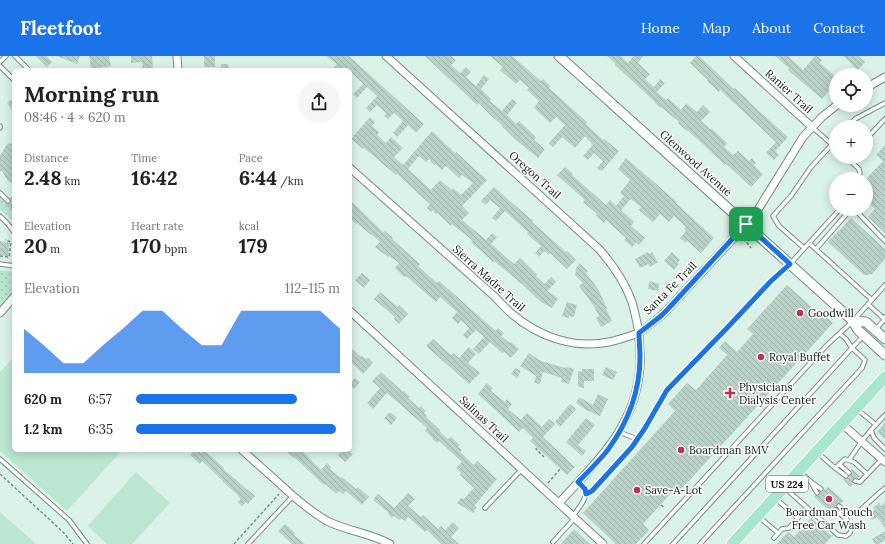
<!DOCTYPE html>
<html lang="en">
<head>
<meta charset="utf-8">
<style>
  body { margin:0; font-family:Lora,serif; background:#f6f6f6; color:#222; height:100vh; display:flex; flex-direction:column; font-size:15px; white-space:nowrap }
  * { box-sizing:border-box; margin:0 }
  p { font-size:13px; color:#767676 }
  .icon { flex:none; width:22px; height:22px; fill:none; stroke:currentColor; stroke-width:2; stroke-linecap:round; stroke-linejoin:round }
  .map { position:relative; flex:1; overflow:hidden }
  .sheet { position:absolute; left:12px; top:12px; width:340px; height:384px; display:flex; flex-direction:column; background:#fff; border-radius:6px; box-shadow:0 2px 10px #0003 }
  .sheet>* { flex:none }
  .fabs { position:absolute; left:829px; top:12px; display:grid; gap:8px }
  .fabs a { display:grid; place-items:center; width:44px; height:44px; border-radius:50%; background:#fff; box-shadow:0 2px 10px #0003; font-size:20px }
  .pin { position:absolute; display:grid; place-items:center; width:34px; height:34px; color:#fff; margin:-17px; border-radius:8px; box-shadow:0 2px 6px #0006 }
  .round { display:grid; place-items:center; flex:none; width:42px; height:42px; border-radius:21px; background:#f6f6f6 }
  .headline { display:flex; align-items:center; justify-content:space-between; height:68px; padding:0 12px }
  h1 { font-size:22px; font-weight:700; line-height:30px }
  .metrics { display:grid; grid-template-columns:repeat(3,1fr); gap:6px; height:68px; padding:4px 12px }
  .metrics div { display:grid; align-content:center }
  .metrics b { font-size:20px; font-weight:700 }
  .metrics small { font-size:11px; font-weight:400 }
  .metrics p { font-size:11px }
  .chart { height:112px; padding:8px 12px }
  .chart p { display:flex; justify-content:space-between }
  .chart svg { width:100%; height:72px; margin-top:4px; fill:#1a73e8; opacity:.7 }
  ul { padding:0 12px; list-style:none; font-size:13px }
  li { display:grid; grid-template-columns:64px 48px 1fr; align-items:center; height:30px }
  li i { height:10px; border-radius:5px; background:#1a73e8 }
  header { display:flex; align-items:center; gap:24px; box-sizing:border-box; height:56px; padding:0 20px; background:#1a73e8; color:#fff }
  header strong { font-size:19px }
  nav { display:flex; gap:22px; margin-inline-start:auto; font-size:14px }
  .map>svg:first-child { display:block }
  .grass { fill:url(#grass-dots) }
  .pitch { fill:#bae6d2 }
  .building { fill:url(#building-back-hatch); fill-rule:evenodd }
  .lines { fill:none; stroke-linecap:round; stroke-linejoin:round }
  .service-casing { stroke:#768c82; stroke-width:5.5 }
  .minor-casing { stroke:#768c82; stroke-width:9 }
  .tertiary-casing { stroke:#768c82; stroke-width:11 }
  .primary-casing { stroke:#fff; stroke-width:13 }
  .path { stroke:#809089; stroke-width:1.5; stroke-dasharray:3 2; stroke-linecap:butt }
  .service { stroke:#fff; stroke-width:3.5 }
  .minor { stroke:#fff; stroke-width:7 }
  .tertiary { stroke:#fff; stroke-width:9 }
  .primary { stroke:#a8e6ce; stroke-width:11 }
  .route-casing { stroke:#fff; stroke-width:8 }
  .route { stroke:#1a73e8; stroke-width:5 }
  .poi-dot { fill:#c1314a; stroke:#fff; stroke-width:1.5 }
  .labels { text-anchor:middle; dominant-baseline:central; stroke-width:3; stroke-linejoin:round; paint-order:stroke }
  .shield { fill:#fff; stroke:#575d5a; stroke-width:1 }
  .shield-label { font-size:10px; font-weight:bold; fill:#0f1713 }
  .street-label { font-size:11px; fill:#0f1713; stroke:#fff }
  .poi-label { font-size:11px; fill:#0f1713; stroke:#fff; text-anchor:start }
</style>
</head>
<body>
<header>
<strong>Fleetfoot</strong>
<nav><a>Home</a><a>Map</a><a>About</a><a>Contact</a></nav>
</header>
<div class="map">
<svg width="885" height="488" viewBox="0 0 885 488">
  <defs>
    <pattern id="grass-dots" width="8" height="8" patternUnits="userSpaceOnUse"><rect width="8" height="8" fill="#bae6d2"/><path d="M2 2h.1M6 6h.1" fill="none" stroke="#9fc5b3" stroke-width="1.8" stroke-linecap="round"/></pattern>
    <pattern id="building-back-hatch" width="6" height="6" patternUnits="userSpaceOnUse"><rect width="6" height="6" fill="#b9d1c6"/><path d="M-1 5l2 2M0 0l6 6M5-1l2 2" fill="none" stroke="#9eb3a9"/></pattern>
  </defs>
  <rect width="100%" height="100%" fill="#daf2e7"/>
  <!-- grass -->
  <path class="grass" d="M0 141 6 147 5 148 11 153 12 152 14 154V166L0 153Z
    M0 214 14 216V241L0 256Z"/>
  <!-- pitch -->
  <path class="pitch" d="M14 301V394H122L67 455 0 395V316Z
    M136 416 170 447 132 488H107L88 470Z
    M0 456 35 487 34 488H0Z"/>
  <!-- building -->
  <path class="building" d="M36 0H46L52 6 47 11Z
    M57 0H80L77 8Z
    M89 0H109L111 10 91 13Z
    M131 0H152L153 14H143L142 6 131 7Z
    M204 0H215V11H204Z
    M326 0H349L424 68 416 77 408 69 397 81 393 77 403 65 394 57 388 63 384 60 386 57 377 49 370 56 366 52 377 40 367 31 357 42 353 38 363 28 350 15V14H332L337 8Z
    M425 0H451L456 4 451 9 460 17 466 11 471 16 466 21 476 30 484 19 489 23 481 33 491 43 490 45 502 55 512 43 517 47 507 59 516 68 519 65 536 81 534 84 545 93 538 102 515 83 502 70V69L489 58 479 47 477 49 460 33Z
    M490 0H512L541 25 543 23 550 30 549 32 587 66 586 68 603 84 604 83 619 95 602 115 597 112 603 105 594 97 588 104 583 100 593 89 585 80 575 92 562 81 553 91 549 87 565 69 556 61 550 67 534 52 539 45 527 34 529 32 520 24 516 28 500 14 503 11Z
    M607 0H621L628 7 634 0H643L638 7 650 18 645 23 654 31 660 23 665 27 657 36 666 44 668 42 681 54 686 47 697 56 703 49 710 56 701 65 710 73 711 72 727 87 724 91 733 99 738 95 749 105 752 102 756 107 754 109 763 118 751 131 726 108 725 109 712 97 705 90 687 74V75L678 67 679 66 661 51 660 52 653 44 615 9 616 8Z
    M696 0H699L734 33 735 32 749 45H748L788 81 775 95 779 99 774 104 766 97 776 86 720 34 719 36 707 25 708 24 690 7Z
    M775 0H788L803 14 815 0H817L822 4 820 7 836 21V27L822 43 788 14 789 12Z
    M843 0H858L865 6 858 14Z
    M221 8H228L229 14H221Z
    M14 42V57L7 47Z
    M370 61 375 66 372 70 379 76 377 79 386 87 391 81 403 92 394 101 403 109 432 75 455 97 456 96 487 124 462 150 469 157 462 164 486 184 492 177 497 181 491 188 514 208 520 202 537 219 536 220 545 228 551 221 556 226 547 235 558 242 552 252 541 246 523 229 494 205 493 206 471 186 473 185 452 168 451 170 437 157 436 158 433 154 431 156 427 152 430 148 416 136H417L397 118 396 119 364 92 363 93 351 83ZM419 100 426 106 429 103 434 109 435 108 442 114 446 110 459 122 462 119 473 127 461 139 453 132 452 134 440 124 431 134 408 113Z
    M14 87V128L8 125 2 115H0V100L7 88Z
    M885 89V177L868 161 875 153 866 145V123L883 105 876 99Z
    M626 102 677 146 676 147 714 182 701 197 687 185 686 187 680 182 686 175 684 173 686 171 674 160 669 166 660 158 653 166 639 154 641 151 631 143 621 154 634 166 631 170 645 182 639 189 636 186 632 191 624 184 626 182 606 164 604 167 596 159 597 158 583 146 585 144 557 119 565 111 573 118 572 119 606 149 610 144 616 150 624 140 620 137 630 124 618 113Z
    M494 131 533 165 532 166 566 196 567 195 576 204 567 213 550 197 549 199 544 195 539 201 535 197 541 190 527 178 528 176 505 155 496 165 492 162 500 152 490 144 486 149 481 145Z
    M14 138V147L11 149V154L5 148 6 147 8 148 11 147V145L10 142Z
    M350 144 384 177 385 175 393 182 392 183 420 208 418 210 437 227 439 225 496 275 498 272 504 277 501 280 510 287 511 286 519 293 511 302 504 296 502 297 490 286 479 298 473 293 484 281 476 274 467 283 463 279 469 272 461 264 458 268 452 262 457 256 440 241 436 246 406 220 404 221 395 212 399 207 389 200 388 201 375 191 380 186 371 178V179L357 167 356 168 350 162Z
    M851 162 885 193V203L872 218 868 219H864L828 186Z
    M0 185 9 187 8 200 0 199Z
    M648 196 649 198 652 196 658 206 650 211 648 208 640 212 635 203Z
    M672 196 680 204 677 207 679 208 674 214 664 205Z
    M579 207 588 215 586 217 598 233 607 252 606 253 612 265 601 271 596 262 599 260 593 248V249L579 230 583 227 575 219 576 215H575Z
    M362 217 370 224 364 232 355 224Z
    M649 225 659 228 658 235 648 233Z
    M787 229 823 261 825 260 833 267 677 438 673 435 643 468 649 474 636 488H616L583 457 675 355 668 348 687 327 696 334 727 299 719 292 725 285 737 296 753 278 747 273Z
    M380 236 398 251 399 249 408 258 399 268 394 263 395 261 374 243Z
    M567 246 577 249 574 261 569 260V262L562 260Z
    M433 283 451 299 453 297 459 302 469 291 476 298 468 307 480 317 469 328 426 290Z
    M350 291 361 301 362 300 366 303 368 302 373 307 363 318 350 305Z
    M529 297 541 305 565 312 566 311 574 313 569 328 561 326 562 322 543 316 540 328 534 327 536 320 520 310Z
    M606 311 617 316 613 324 602 319Z
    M515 312 521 315 517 322 511 318Z
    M582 313H594V325H584V332L578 331V315L582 316Z
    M381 316 403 336 404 335 410 341 408 342 419 352 421 350 426 355 424 357 427 360 426 361 440 374 439 375 448 383 451 381 460 389 458 391 462 394 460 396 474 409 477 405 497 423 474 450 477 451 473 457 457 447 461 442 464 443 474 432 460 419 461 417 456 412 462 406 439 385 437 387 432 383 433 382 425 375 427 372 387 337 373 353 367 347 380 332 372 325Z
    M355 322 360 326 354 333 350 329V327Z
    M487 327 493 332 491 335 505 346 507 343 512 348 508 353 521 364 527 357 542 371 549 363 555 368 543 381 575 411 567 419 530 385 533 382 523 372 519 376 478 338Z
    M598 338 608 343 600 360 586 354 576 347 579 341 593 349Z
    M570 348 576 353 560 371 555 366Z
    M390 356 397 362 391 369 384 362Z
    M586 362 595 369 578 389 586 395 582 400 566 386Z
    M885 367V383L877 376Z
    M195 394H197L201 397 204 394 224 412 223 413 255 440 248 448 246 446 242 450 237 446 241 443 238 440V439L223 426V425L202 405 200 408 190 399Z
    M285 394H301L321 414 327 407 331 411 330 413 341 422 342 421 356 433 358 431 369 441 362 449 346 435 343 438 339 435 337 438 325 428 324 429 294 401V402Z
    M343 394H348L353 398 345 406 338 399Z
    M852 413 860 420 858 422 853 423 852 425 853 428 850 431 843 423 844 422 848 423 849 420 851 419 852 417 851 414Z
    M828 431 844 445 841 447H839L837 448 836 451 833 453 834 456 832 457 814 441 815 440H819L820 436H823L824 433 825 434Z
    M408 437 415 443 408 450 421 461 423 459 438 473 441 470 445 474 453 466 459 472 451 481 459 488H441L427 474 425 476 408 461 405 465 401 462 399 464 394 460 392 462 388 458 389 457 373 444 378 438 394 452Z
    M885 446V472L877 461 872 464 868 459 875 454 873 452 879 447 881 450Z
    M811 462 832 480 825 488H777L788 476 794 481Z
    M285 468 295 477 294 479 305 488H292L278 475Z
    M574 473 590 488H561Z
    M885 475V484L879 488H875L872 483Z"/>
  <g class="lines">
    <!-- service casing -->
    <g class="service-casing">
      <path id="service" d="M15 0 29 14
        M0 6 6 0
        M0 10 14 24
        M0 70V72
        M812 71 836 92
        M848 71 855 63 885 47
        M866 83 885 63
        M846 101 859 113 860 117 857 123
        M0 137 8 145
        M14 150V151
        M855 153 860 159 885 185
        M0 160 7 167 14 176
        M809 187 872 244
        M804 192 779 170 773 160 791 140 811 111 836 84
        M816 193 851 153
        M0 208 14 210
        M868 248 883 262
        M875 274 885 263 883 262 884 261
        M857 353 876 369
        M885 359 871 374 874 382 885 393
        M619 376 637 383 645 372 667 334 727 272 771 225 790 208 840 153
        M818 397 835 412 845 403 854 406 867 418
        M0 403 69 464 87 488
        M849 404 862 385 871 374
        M839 408 849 417
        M835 412 846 420
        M800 416 811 426 821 433
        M855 425 860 426 882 403
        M812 428 817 437
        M785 432 838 479 846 480 850 477 852 471 847 464 836 454
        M586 438 592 435 632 391 637 383
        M839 450 846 456 847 464
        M485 452 522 413
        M856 458 879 437 885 432
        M573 460C577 454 589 441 585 434 584 431 580 428 578 426
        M759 461 778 477
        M774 482 782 473 789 472 798 462 775 442
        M553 486 575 462
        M248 488 293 440
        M644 488 826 290 853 265 885 229
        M673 488 852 292 846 283 840 278
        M700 488 862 312 865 304 852 292 863 280"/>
    </g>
    <!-- minor casing -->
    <g class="minor-casing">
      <path id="minor" d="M177 0 178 14
        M734 0 812 71
        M866 32 885 21
        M350 112 494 240C500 246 505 252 512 258 539 281 574 293 609 286 619 284 629 280 639 277 637 267 635 256 632 246 625 226 613 209 599 193L386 0
        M350 255 603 488
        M0 257 14 241
        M842 368 885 406
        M242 394C255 406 268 417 281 429 295 442 310 455 327 465 347 475 370 477 390 488
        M559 447C597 405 636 371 640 310 641 299 639 288 639 277L661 260 667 254 754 160 803 81 822 61 837 49"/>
    </g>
    <!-- tertiary casing -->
    <g class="tertiary-casing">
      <path id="tertiary" d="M559 0 853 265 858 274 885 299
        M853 265 866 266 885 283"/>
    </g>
    <!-- primary casing -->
    <g class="primary-casing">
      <path id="primary" d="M732 488 885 321"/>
    </g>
    <!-- path -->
    <path class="path" d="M743 183 748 188 751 192
      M0 200 9 201 11 186 5 184
      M537 392 536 393 544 401
      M0 418 63 476 73 488
      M548 427 560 413
      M661 449 665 452
      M234 488 279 438"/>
    <!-- service -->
    <use href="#service" class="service"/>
    <!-- minor -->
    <use href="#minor" class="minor"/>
    <!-- tertiary -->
    <use href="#tertiary" class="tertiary"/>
    <!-- primary -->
    <use href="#primary" class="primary"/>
  </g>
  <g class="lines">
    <!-- route casing -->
    <g class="route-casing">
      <path id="route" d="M746 168 790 208 771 225 727 272 667 334 645 372 632 391 592 435 586 438 585 433 578 426C588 416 598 406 607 395 627 368 640 335 640 301 640 293 639 285 639 277L661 260 667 254Z"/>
    </g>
    <!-- route -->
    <use href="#route" class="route"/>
  </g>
  <!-- markers -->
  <g class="poi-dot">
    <circle cx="800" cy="257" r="4"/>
    <circle cx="761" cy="301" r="4"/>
    <path d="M728 331h4v4h4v4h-4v4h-4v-4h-4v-4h4z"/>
    <circle cx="681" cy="394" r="4"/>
    <circle cx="637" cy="434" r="4"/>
    <circle cx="829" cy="443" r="4"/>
  </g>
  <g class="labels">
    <!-- shield labels -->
    <rect class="shield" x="766" y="420" width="42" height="16" rx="3"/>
    <g class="shield-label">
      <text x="787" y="428">US 224</text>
    </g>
    <!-- street labels -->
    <g class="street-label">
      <text transform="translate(789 35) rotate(42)">Ranier Trail</text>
      <text transform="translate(696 107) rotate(42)">Glenwood Avenue</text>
      <text transform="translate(535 119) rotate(42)">Oregon Trail</text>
      <text transform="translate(489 222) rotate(42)">Sierra Madre Trail</text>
      <text transform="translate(670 232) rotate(-45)">Santa Fe Trail</text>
      <text transform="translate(484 363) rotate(43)">Salinas Trail</text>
    </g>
    <!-- poi labels -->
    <g class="poi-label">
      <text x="808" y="257">Goodwill</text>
      <text x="769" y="301">Royal Buffet</text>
      <text x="739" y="331">Physicians<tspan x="739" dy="13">Dialysis Center</tspan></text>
      <text x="689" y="394">Boardman BMV</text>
      <text x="645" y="434">Save-A-Lot</text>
      <text x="829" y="456" text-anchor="middle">Boardman Touch<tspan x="829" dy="13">Free Car Wash</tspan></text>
    </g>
  </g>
</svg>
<div class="fabs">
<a><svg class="icon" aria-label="locate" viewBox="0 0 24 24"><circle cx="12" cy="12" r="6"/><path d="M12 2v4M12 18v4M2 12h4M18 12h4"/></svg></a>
<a>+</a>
<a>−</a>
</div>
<div class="pin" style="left:746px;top:168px;background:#1e9e55"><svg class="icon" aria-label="arrive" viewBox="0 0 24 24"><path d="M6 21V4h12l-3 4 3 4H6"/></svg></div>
<section class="sheet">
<div class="headline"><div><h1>Morning run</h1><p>08:46 · 4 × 620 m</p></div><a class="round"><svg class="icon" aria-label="share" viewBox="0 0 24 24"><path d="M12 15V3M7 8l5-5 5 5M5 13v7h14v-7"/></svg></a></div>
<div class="metrics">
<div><p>Distance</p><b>2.48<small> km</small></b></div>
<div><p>Time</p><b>16:42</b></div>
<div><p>Pace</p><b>6:44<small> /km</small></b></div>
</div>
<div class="metrics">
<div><p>Elevation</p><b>20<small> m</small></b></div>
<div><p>Heart rate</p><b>170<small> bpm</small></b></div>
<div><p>kcal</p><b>179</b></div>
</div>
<div class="chart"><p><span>Elevation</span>112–115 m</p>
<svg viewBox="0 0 160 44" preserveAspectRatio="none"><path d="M0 44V17L10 27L20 38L30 38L40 27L50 17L60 6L70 6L80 17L90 27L100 27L110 6L120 6L130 6L140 6L150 6L160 17V44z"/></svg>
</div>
<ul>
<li><b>620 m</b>6:57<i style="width:79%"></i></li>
<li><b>1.2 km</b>6:35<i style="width:98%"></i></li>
</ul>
</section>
</div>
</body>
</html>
